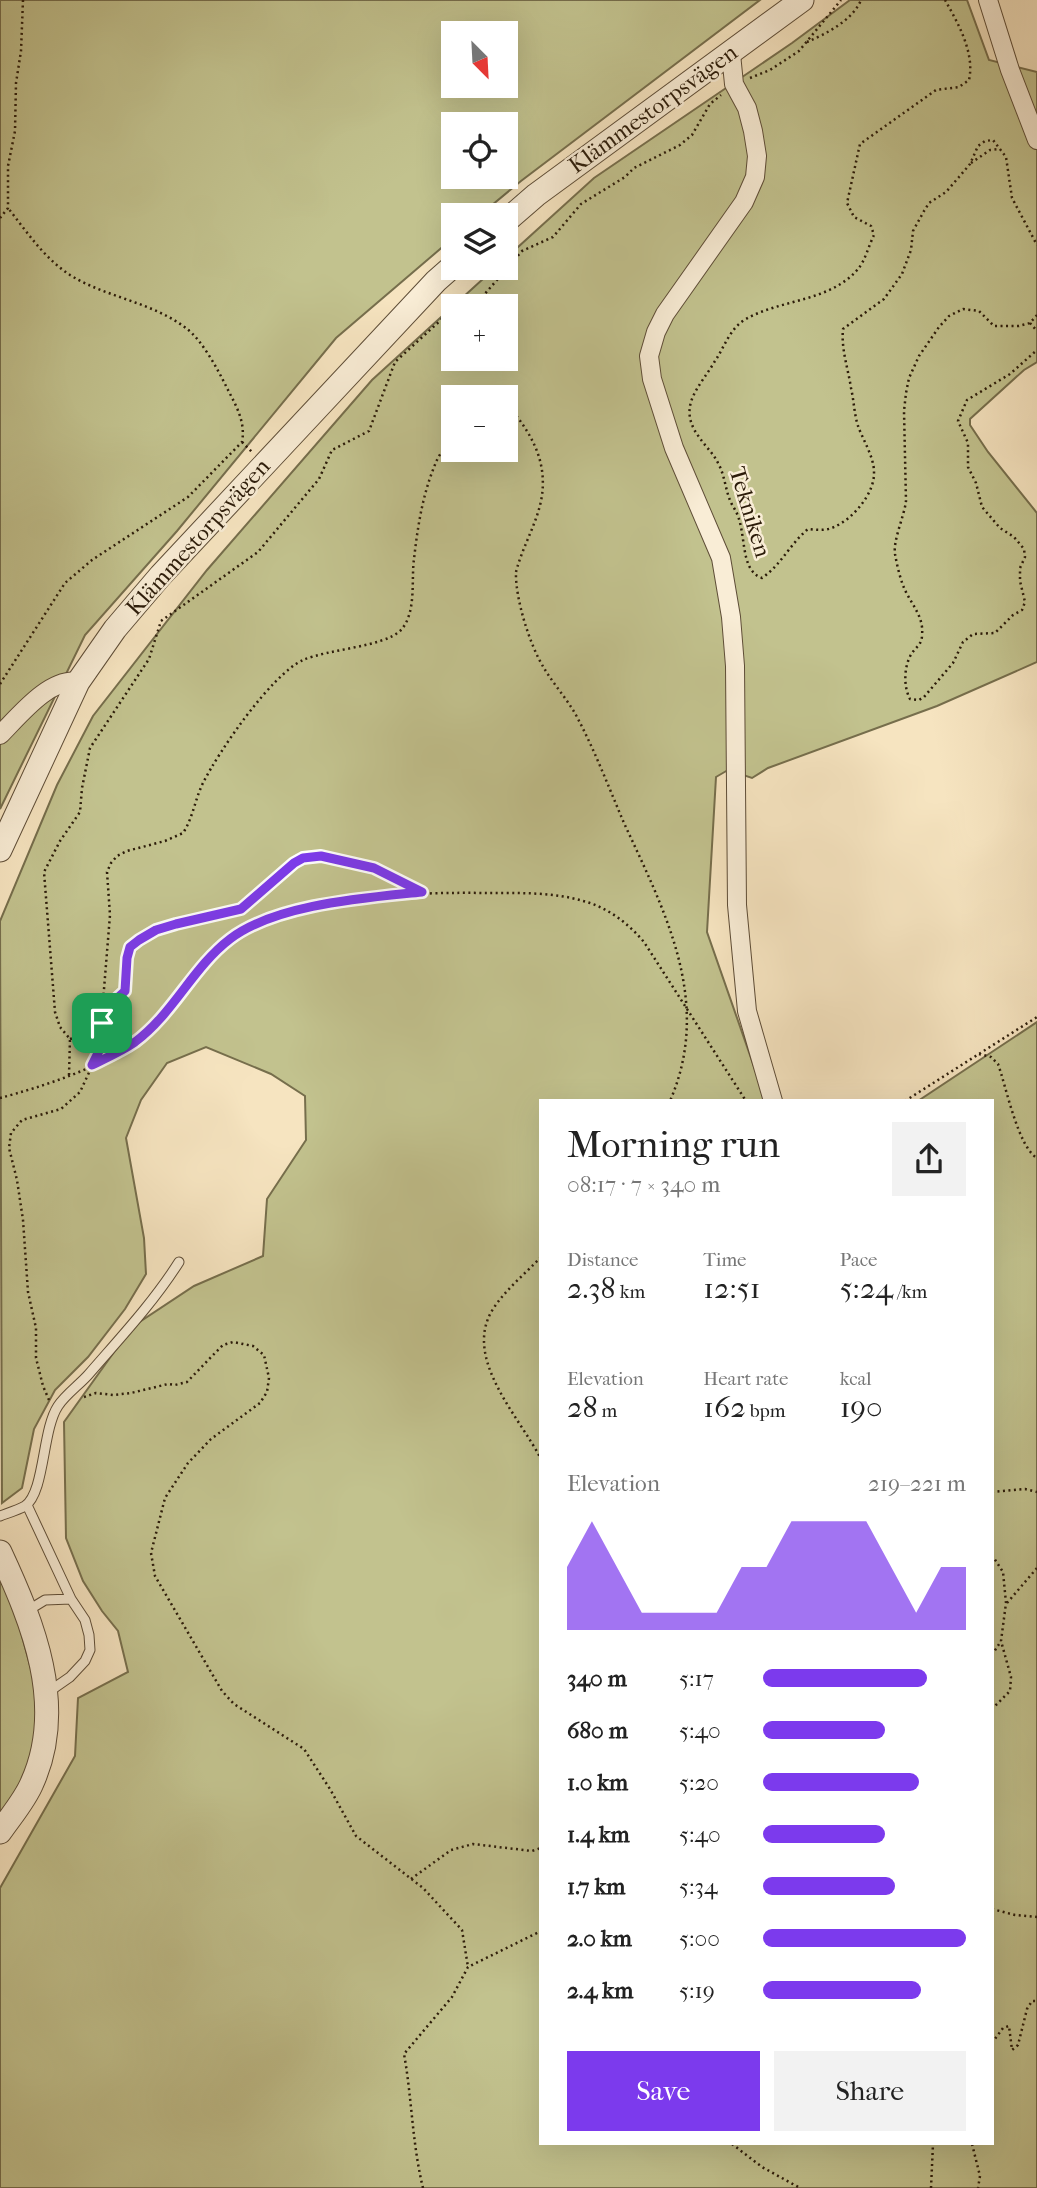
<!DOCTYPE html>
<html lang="en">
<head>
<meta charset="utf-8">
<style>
  body { margin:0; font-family:"IM FELL French Canon",serif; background:#f2f2f2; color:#222; height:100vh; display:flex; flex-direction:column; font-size:26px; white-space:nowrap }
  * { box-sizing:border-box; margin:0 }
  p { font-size:23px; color:#767676 }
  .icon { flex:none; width:38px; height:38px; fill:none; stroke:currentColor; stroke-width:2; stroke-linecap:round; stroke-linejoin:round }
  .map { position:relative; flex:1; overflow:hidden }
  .sheet { position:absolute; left:539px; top:1099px; width:455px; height:1046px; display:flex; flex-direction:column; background:#fff; border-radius:0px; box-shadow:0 7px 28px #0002 }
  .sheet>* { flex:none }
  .needle { width:46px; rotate:156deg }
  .buttons { position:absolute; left:441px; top:21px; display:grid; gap:14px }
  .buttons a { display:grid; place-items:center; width:77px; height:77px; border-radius:0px; background:#fff; box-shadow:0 7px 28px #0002; font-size:35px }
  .pin { position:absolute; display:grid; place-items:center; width:60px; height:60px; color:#fff; margin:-30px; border-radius:14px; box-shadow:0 4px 10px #0006 }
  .round { display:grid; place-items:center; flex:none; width:74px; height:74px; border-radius:0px; background:#f2f2f2 }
  .summary { display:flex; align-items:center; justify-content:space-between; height:119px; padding:0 28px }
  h1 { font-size:38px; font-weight:600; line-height:52px }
  .metrics { display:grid; grid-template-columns:repeat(3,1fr); gap:10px; height:119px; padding:7px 28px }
  .metrics div { display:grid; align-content:center }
  .metrics b { font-size:30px; font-weight:600 }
  .metrics small { font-size:19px; font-weight:400 }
  .metrics p { font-size:19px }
  .chart { height:196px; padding:14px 28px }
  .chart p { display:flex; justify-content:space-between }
  .chart svg { width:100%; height:126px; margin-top:7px; fill:#7c3aed; opacity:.7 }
  .button { display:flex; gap:14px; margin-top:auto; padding:14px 28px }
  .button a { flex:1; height:80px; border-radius:0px; background:#7c3aed; color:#fff; font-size:28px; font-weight:600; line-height:80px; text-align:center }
  .button a+a { background:#f2f2f2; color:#222 }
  ul { padding:0 28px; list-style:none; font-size:23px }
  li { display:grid; grid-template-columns:112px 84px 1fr; align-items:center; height:52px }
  li i { height:18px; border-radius:9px; background:#7c3aed }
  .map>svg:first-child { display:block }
  .green { fill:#c2c28e; stroke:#766e4c; stroke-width:2; fill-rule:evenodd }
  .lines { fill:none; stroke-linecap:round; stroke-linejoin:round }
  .service-casing { stroke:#5e4d37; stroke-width:11 }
  .minor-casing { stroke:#5e4d37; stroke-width:20 }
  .tertiary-casing { stroke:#5e4d37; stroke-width:25 }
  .path { stroke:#2b1b09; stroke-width:2.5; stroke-dasharray:2 3.5; stroke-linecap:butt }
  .service { stroke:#f9edd6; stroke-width:9 }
  .minor { stroke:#f9edd6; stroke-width:18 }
  .tertiary { stroke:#f9edd6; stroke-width:23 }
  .route-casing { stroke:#fff; stroke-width:14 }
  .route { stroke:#7c3aed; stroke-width:9 }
  .labels { text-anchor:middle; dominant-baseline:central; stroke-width:5; stroke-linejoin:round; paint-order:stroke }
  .street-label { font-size:23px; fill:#2b1b09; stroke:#f9edd6 }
</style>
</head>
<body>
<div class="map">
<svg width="1037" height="2188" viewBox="0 0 1037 2188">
  <rect width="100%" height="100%" fill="#f6e4c0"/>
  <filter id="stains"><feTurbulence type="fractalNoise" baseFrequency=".00286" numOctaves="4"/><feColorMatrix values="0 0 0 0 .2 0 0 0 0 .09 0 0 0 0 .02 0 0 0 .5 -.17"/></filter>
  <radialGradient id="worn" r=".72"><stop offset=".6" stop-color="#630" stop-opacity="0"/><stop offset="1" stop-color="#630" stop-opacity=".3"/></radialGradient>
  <!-- green -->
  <path class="green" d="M0 0H760L521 181 480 215H453V238L336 338 177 531 85 635 0 809ZM453 33H506V86H453ZM453 124H506V177H453Z
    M850 0H967L989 60 1037 72V362L1024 370 970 419V425L988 452 1037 513V662L937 706 768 768 752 778 728 770 716 777 707 932 766 1101H541V2144H992V1101H918L1037 1022V2188H0V1888L75 1756 78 1698 128 1672 118 1631 102 1611 83 1581 66 1538 64 1422 132 1327 194 1286 263 1256 267 1199 306 1140 305 1096 271 1074 206 1047 167 1063 141 1100 126 1138 144 1238 146 1274 125 1309 88 1357 55 1390 34 1429 22 1488 2 1503 0 921 57 785 93 716 207 570 372 380 495 268H506V258L594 178 792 43ZM453 306H506V359H453ZM453 397H506V450H453Z
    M0 1578 15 1610 38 1695 36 1756 0 1817Z"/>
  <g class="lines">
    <!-- service casing -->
    <g class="service-casing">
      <path id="service" d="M27 1505 71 1599 85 1620 89 1635 90 1650 85 1661 70 1677 47 1693
        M0 1516C8 1513 18 1510 25 1506 45 1492 42 1430 58 1406 65 1395 79 1385 88 1375 120 1338 153 1303 179 1262
        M27 1611 45 1600 71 1599"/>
    </g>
    <!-- minor casing -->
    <g class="minor-casing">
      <path id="minor" d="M988 0 1010 70 1037 140
        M731 54 734 84 747 108 753 131 757 156 755 177 744 202 665 314 656 332 649 356 652 379 674 448 721 558 731 617 735 666 737 905 747 1011 773 1101
        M0 735C19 716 50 677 78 682"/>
    </g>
    <!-- tertiary casing -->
    <g class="tertiary-casing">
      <path id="tertiary" d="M506 221 536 195 802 0
        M0 850 78 682 115 629 161 575 436 281 453 266
        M0 1552C33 1623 67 1706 32 1783 25 1800 11 1816 0 1832"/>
    </g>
    <!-- path -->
    <path class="path" d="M945 0C958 23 975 53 969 80L959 87 936 90 860 144 847 203 854 217 871 226 874 235C869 245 865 261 858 269 830 302 781 299 746 319 730 328 725 346 715 361 700 387 676 406 699 437 705 446 713 453 718 463 726 477 725 494 734 508 748 529 738 570 762 578 781 565 790 544 808 529 817 530 826 531 834 527 853 519 875 493 874 472 874 457 863 440 858 426 854 413 854 401 851 388 848 368 841 349 843 329L884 299 902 274 911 250 913 231 924 211 929 203 946 192 959 177 970 164 978 146 985 141 993 140 1006 157 1012 198 1037 245
      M807 42C826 34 853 20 861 0
      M750 78 770 70 799 51 841 0
      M971 163 990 150 999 149
      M0 218 8 208V166L15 131 16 83 21 51 23 0
      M456 306 461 302 483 296 522 251 553 237 581 204 625 177 634 168 680 145 692 135 710 104 721 95
      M1037 315 1030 323 1019 326H994L979 311 963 309 949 316 939 327 919 356 909 378 906 393 904 411 906 501C904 517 893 540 895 554 897 565 900 579 905 590 912 605 924 617 922 635 922 644 917 646 912 653 904 665 903 686 910 699L919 700 924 697 953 663 963 642 973 634 995 633 1013 615 1022 610 1025 602 1020 581V568L1025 557 1024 549 1014 537 1000 528 982 507 976 483 968 467V443L958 421 967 400 1010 374 1037 350
      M1030 323 1037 331
      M466 397C479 389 490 385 501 397
      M506 403C530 431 549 461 541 501 536 525 522 548 516 572 515 598 530 646 544 668 554 685 568 700 577 717 595 751 609 788 624 823 665 912 713 1002 670 1101
      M242 442 252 452
      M0 684 65 583 92 560 188 497 242 442C246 421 235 404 226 386 218 370 202 340 187 329 153 302 107 298 70 275 44 258 27 232 8 208
      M104 1019 113 1002 125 991C127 977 123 961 130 948 145 922 209 920 236 911 254 905 280 876 294 863L303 858 321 856 374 868 422 892
      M70 1039 91 1033 100 1025
      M979 1054 991 1057 998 1064C1006 1086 1018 1147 1037 1158
      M69 1075 70 1039 60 1027 55 1012 44 872 60 841 80 812 82 788 90 748 149 659 161 621 258 552 319 479 332 450 369 431 395 362 453 309
      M0 1098C41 1087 104 1067 137 1040 146 1033 155 1023 163 1014 189 986 209 949 243 930 308 895 416 892 488 893 519 893 554 892 583 901 607 907 628 923 644 942L746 1101
      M905 1101 1037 1017
      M541 1257C525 1274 506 1289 493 1309 462 1358 519 1416 541 1459
      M84 1397 96 1393 113 1395 131 1393 168 1384 175 1385 187 1382 216 1352 223 1345 233 1342 253 1346 264 1355 269 1378 267 1392 260 1403 211 1439 188 1463 165 1498 151 1553 155 1576 222 1691 234 1704 304 1749 330 1789 356 1836 423 1888 462 1930 468 1967
      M49 1400 43 1386 36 1358V1328L28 1292 23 1220 17 1180 9 1148 11 1133 22 1120 61 1109 80 1092 99 1051 110 915 107 872 111 863 117 856 127 851 165 841 183 833C193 818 195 799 203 783 219 751 271 675 303 660 329 649 382 647 400 631 417 614 411 580 414 559 418 524 423 492 437 460 441 451 450 443 453 433
      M992 1492 1025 1489 1037 1492
      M992 1555 1003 1572 1006 1603 1001 1641 1011 1677 1010 1691 992 1709
      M1007 1603 1037 1568
      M992 1655 1001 1641
      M411 1879 451 1850 473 1844 532 1851 541 1848
      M992 1909 1015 1915 1037 1917
      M992 2043 1003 2028 1009 2026 1012 2050 1018 2045 1027 2009 1032 2001H1037
      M732 2144 762 2167 800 2188
      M972 2144 980 2176 978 2188
      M423 2188C412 2143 412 2098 404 2054L452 1997 468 1967 541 1931
      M931 2188 933 2144"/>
    <!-- service -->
    <use href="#service" class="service"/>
    <!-- minor -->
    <use href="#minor" class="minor"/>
    <!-- tertiary -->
    <use href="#tertiary" class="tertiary"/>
  </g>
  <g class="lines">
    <!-- route casing -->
    <g class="route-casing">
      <path id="route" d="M321 856 374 868 422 892C365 898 276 904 230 939 193 967 173 1014 135 1042 122 1051 106 1058 92 1065L99 1051 102 1023 113 1002 125 991 127 958 130 947 139 940 156 930 176 924 241 909 294 863 303 858Z"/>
    </g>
    <!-- route -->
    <use href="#route" class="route"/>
  </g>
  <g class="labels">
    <!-- street labels -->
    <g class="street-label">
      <text transform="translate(653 109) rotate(-36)">Klämmestorpsvägen</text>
      <text transform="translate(750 512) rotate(73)">Tekniken</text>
      <text transform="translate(198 537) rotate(-48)">Klämmestorpsvägen</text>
    </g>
  </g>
  <rect width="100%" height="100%" filter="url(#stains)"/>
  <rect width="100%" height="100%" fill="url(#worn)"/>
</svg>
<div class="buttons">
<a><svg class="needle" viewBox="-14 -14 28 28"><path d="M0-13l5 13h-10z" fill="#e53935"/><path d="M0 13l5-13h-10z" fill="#767676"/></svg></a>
<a><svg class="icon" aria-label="locate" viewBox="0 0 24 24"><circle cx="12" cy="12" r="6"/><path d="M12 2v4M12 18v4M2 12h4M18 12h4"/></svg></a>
<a><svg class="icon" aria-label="layers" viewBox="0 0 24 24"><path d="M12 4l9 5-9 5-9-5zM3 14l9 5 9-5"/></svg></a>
<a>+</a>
<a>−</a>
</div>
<div class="pin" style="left:102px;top:1023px;background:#1e9e55"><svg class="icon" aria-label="arrive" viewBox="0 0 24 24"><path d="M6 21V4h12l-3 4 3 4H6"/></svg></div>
<section class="sheet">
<div class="summary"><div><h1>Morning run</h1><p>08:17 · 7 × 340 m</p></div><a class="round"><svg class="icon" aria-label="share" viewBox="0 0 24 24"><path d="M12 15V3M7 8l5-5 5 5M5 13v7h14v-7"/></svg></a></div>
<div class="metrics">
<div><p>Distance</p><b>2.38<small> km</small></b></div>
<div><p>Time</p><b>12:51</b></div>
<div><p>Pace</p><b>5:24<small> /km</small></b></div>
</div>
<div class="metrics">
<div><p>Elevation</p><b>28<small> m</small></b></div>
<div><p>Heart rate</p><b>162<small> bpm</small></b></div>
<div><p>kcal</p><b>190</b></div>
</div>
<div class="chart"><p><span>Elevation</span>219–221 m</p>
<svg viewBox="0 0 160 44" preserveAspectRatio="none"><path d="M0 44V22L10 6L20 22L30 38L40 38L50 38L60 38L70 22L80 22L90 6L100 6L110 6L120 6L130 22L140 38L150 22L160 22V44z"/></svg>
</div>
<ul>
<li><b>340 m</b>5:17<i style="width:81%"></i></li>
<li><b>680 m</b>5:40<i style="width:60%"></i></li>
<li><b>1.0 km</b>5:20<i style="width:77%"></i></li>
<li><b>1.4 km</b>5:40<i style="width:60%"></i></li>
<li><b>1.7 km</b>5:34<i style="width:65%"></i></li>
<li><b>2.0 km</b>5:00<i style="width:100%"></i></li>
<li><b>2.4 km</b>5:19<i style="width:78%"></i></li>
</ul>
<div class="button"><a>Save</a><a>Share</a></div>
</section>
</div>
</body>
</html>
